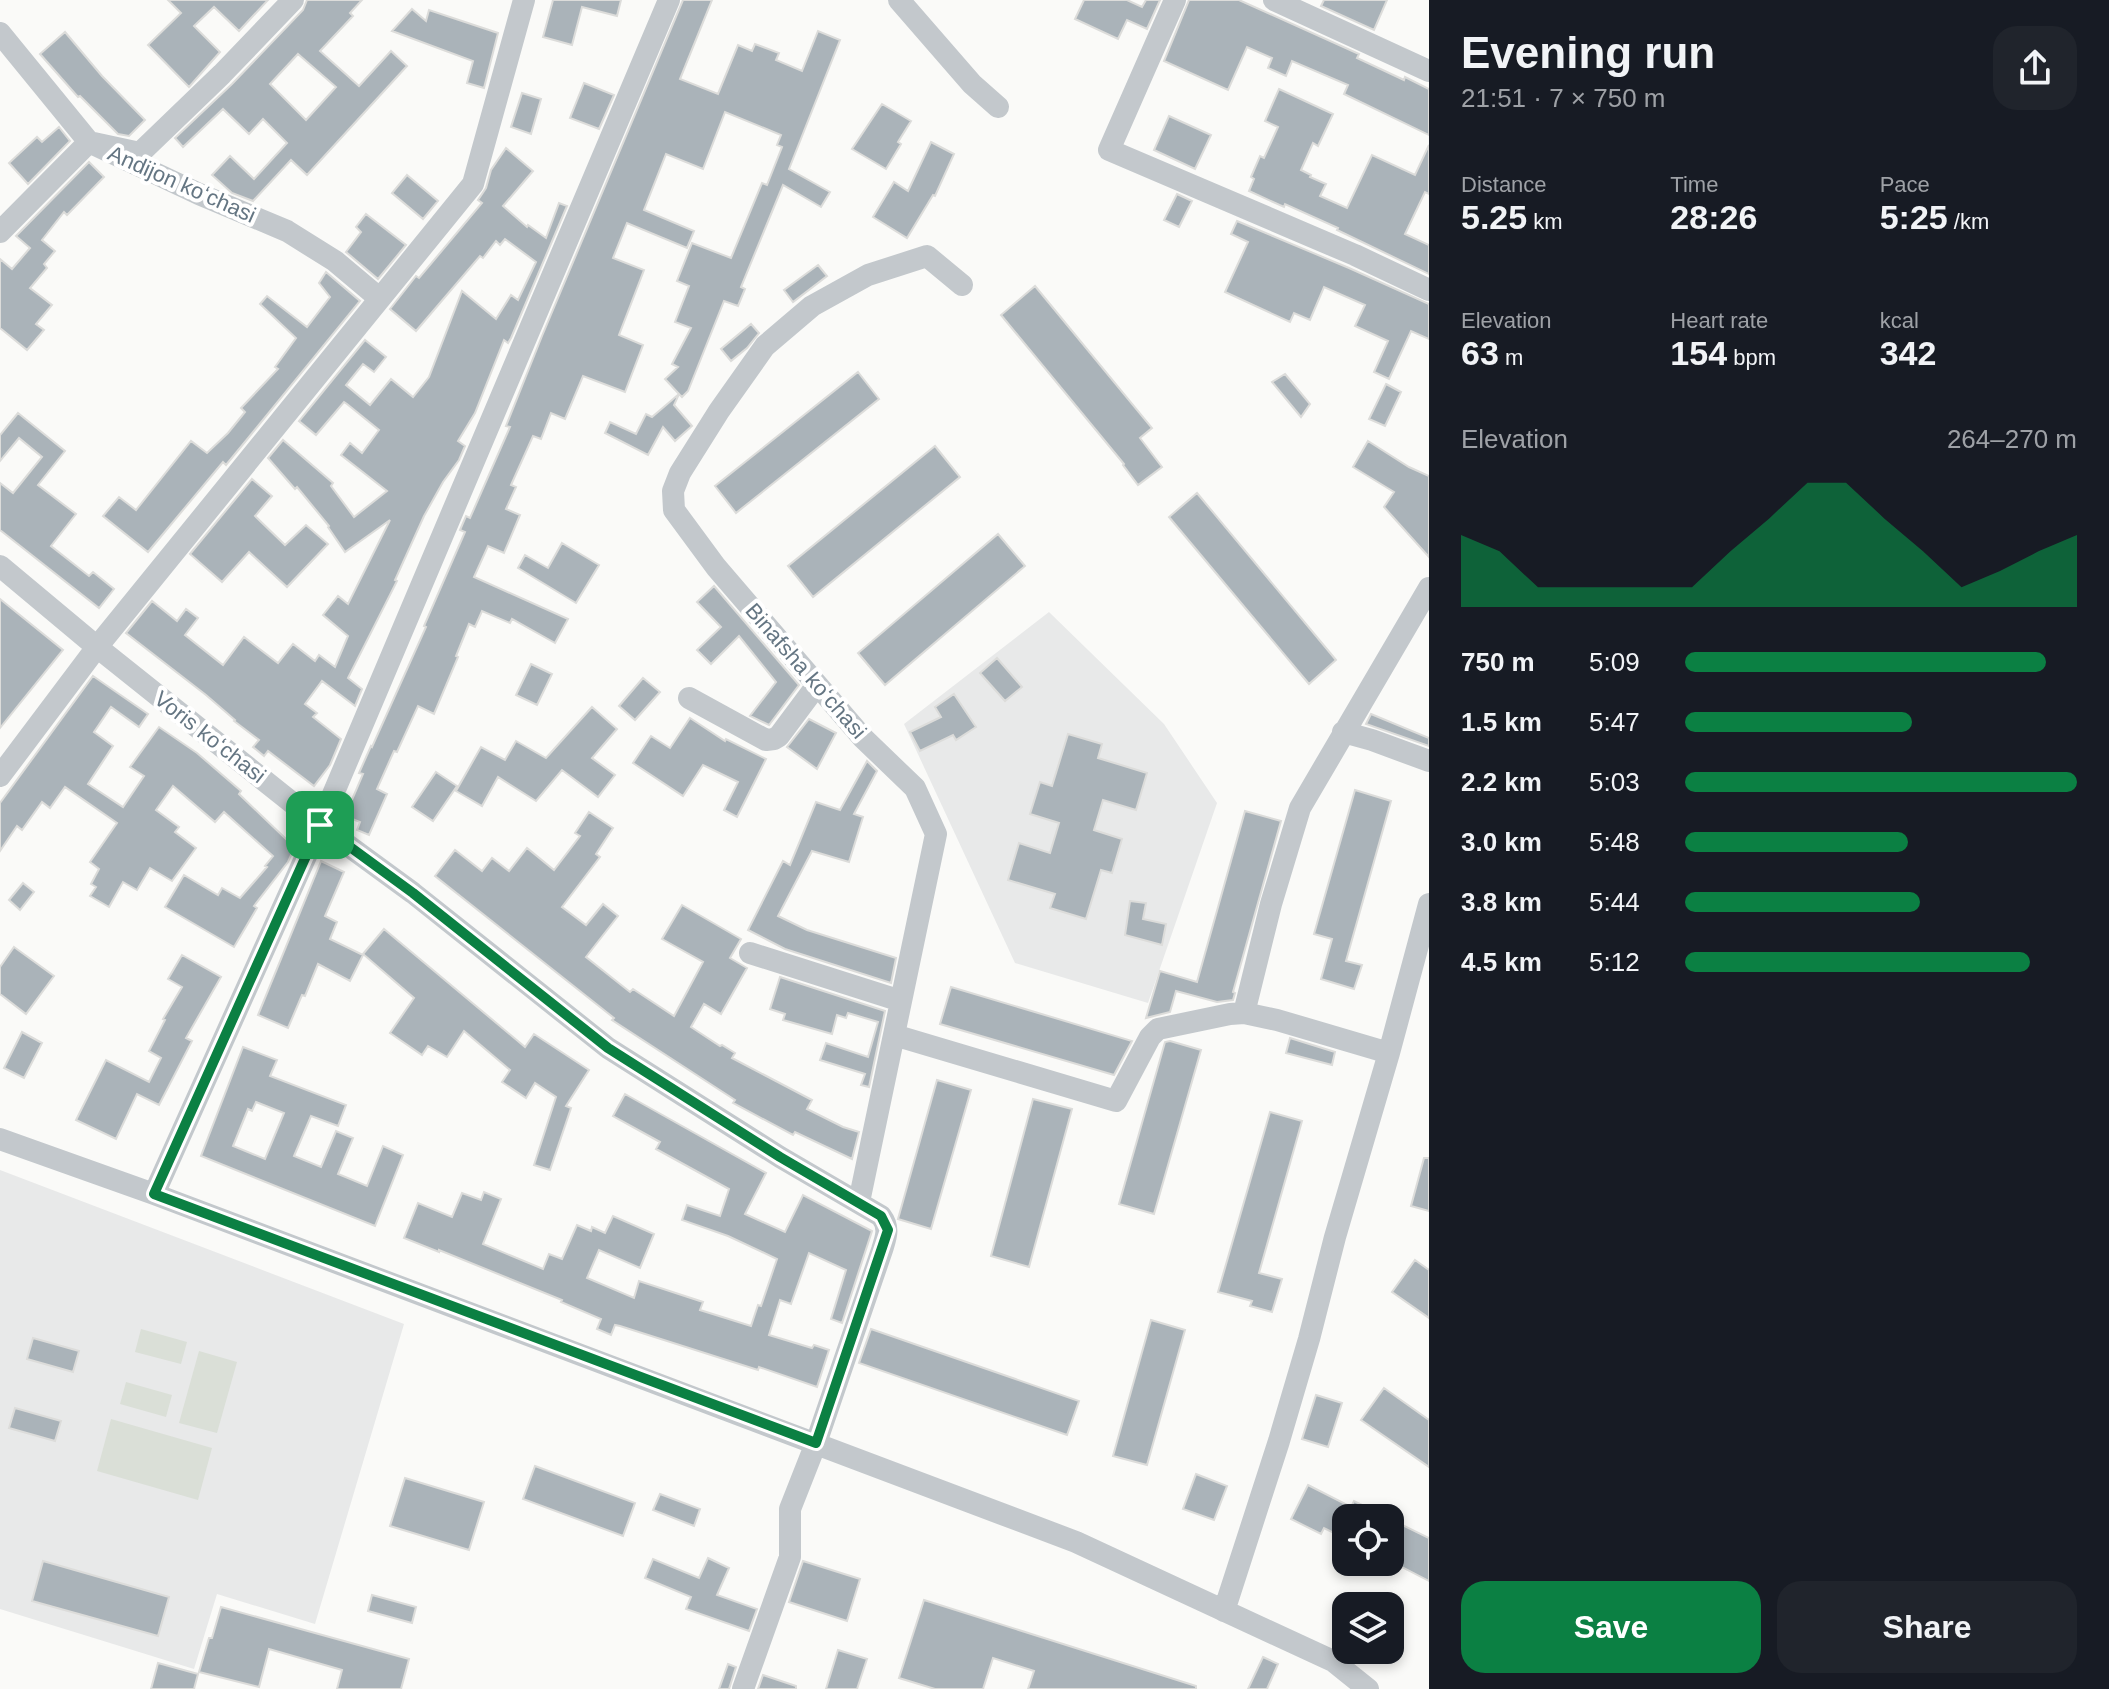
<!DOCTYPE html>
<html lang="en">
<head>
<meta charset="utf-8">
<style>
  body { margin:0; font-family:Helvetica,sans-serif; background:#20242c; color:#f1f3f6; height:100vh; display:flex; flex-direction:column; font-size:30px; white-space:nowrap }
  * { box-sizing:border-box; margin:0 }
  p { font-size:26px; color:#9ea1a6 }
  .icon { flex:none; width:44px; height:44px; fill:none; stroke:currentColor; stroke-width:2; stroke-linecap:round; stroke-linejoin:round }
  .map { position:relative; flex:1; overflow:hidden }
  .panel { display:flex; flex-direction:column; background:#171b24; width:680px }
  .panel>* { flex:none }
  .controls { position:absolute; left:1332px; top:1504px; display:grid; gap:16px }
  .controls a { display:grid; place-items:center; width:72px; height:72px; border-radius:16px; background:#171b24; box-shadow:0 4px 12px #0003; font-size:40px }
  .pin { position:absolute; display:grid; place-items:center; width:68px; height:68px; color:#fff; margin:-34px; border-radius:16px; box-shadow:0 4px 12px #0006 }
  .round { display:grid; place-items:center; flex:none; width:84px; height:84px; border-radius:24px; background:#20242c }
  .headline { display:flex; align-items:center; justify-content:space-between; height:136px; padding:0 32px }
  h1 { font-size:44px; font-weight:600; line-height:60px }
  .stats { display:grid; grid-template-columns:repeat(3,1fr); gap:12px; height:136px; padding:8px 32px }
  .stats div { display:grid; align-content:center }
  .stats b { font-size:34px; font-weight:600 }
  .stats small { font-size:22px; font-weight:400 }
  .stats p { font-size:22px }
  .chart { height:224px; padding:16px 32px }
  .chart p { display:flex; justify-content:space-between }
  .chart svg { width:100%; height:144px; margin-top:8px; fill:#0b8043; opacity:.7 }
  .cta { display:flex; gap:16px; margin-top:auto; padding:16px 32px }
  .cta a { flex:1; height:92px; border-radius:24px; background:#0b8043; color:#fff; font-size:32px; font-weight:600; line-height:92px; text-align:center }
  .cta a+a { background:#20242c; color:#f1f3f6 }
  ul { padding:0 32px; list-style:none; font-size:26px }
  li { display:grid; grid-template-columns:128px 96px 1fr; align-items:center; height:60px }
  li i { height:20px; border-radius:10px; background:#0b8043 }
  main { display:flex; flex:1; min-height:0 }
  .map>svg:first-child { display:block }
  .built { fill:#e8e9e9 }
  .green { fill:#dadfd7 }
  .building { fill:#aab3b9; stroke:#dcdcda; stroke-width:2; fill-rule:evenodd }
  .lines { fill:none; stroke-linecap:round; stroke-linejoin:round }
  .minor { stroke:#c3c8cc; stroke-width:22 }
  .route-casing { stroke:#fff; stroke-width:16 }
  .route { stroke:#0b8043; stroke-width:10 }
  .labels { text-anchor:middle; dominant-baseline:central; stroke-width:8; stroke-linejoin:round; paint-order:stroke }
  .street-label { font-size:22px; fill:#657683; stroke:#fff }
</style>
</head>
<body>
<main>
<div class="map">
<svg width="1429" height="1689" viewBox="0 0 1429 1689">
  <rect width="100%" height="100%" fill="#fafaf8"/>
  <!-- built -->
  <path class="built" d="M1049 612 1164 724 1217 803 1148 1003 1015 963 904 724Z
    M0 1170 404 1324 315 1624 217 1594 194 1669 0 1609Z"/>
  <!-- green -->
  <path class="green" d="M141 1329 187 1342 181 1364 135 1352Z
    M199 1351 237 1362 217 1433 179 1423Z
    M126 1382 172 1395 166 1417 120 1404Z
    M111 1419 212 1448 198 1500 97 1471Z"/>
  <!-- building -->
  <path class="building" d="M168 0H268L239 31 214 7 194 26 220 52 189 87 148 45 181 13Z
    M307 0H362L350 13 353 16 320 51 359 86 391 51 407 66 307 175 291 160 253 201 232 193 212 175 230 156 254 179 287 143 263 119 249 134 223 109 183 147 175 138 232 84 303 10ZM298 54 336 87 306 120 270 84Z
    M553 0H621L617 16 582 7 572 45 543 37Z
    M683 0H712L680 79 718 94 738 45 752 51 755 44 779 53 776 60 802 71 818 31 840 40 789 169 830 192 821 207 783 185 741 287 745 289 738 306 724 301 688 391 682 397 679 394 674 405 692 426 675 441 663 427 648 455 605 433 610 422 636 434 646 414 652 417 679 394 665 379 678 367 672 364 691 328 675 322 689 286 677 281 692 243 731 258 762 183 767 185 782 147 777 145 781 135 725 112 703 169 666 154 644 210 694 231 687 248 627 223 613 258 644 270 619 335 643 345 625 392 583 376 565 419 551 413 541 439 533 436 511 485 516 487 506 509 520 515 504 553 488 546 474 577 568 619 555 643 512 619 510 623 482 611 475 627 469 624 456 656 458 657 434 714 418 706 397 752 394 751 377 789 387 794 369 835 357 830 360 822 345 816 363 774 359 773 371 746 372 747 426 627 424 626 465 532 460 530 466 516 470 518 510 427 506 426 542 336Z
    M1084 0H1127L1142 7 1146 0H1160L1147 29 1127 20 1118 39 1075 19Z
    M1189 0H1239L1359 54 1357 58 1404 80 1405 77 1429 89V135L1344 94 1348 85 1292 61 1286 76 1268 68 1272 58 1247 47 1228 90 1164 61Z
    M1324 0H1387L1374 30 1321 6Z
    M412 9 426 21 429 10 498 33 484 88 467 83 473 61 392 31Z
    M65 32 102 76 145 120 129 136 118 134 80 96 78 97 40 54Z
    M584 83 614 95 599 129 570 118Z
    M1279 89 1333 114 1318 146 1313 143 1301 170 1311 175 1310 177 1326 184 1320 196 1347 208 1372 155 1415 175 1429 145V194L1425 192 1405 234 1429 245V274L1337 230 1338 228 1285 204 1284 207 1249 191 1254 179 1251 177 1260 156 1264 158 1278 127 1265 121Z
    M522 93 541 99 531 134 511 127Z
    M882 104 911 121 898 142 901 144 886 169 852 149Z
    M1169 116 1211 135 1195 169 1154 150Z
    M59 127 70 141 28 184 9 163 37 137 42 142Z
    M931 142 954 154 935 196 933 195 907 238 873 217 894 182 908 191Z
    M506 148 533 171 503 206 527 227 528 225 546 238 559 203 567 206 511 338 508 343 504 340 475 413 458 441 465 446 459 460 443 482 424 516 395 580 397 581 348 678 362 689 355 706 322 681 305 704 317 713 313 717 341 739 330 765 314 786 268 751 264 756 253 747 259 740 234 721 235 720 206 695 126 633 152 601 177 621 186 609 198 618 185 635 223 665 244 637 278 663 293 644 315 661 319 655 335 667 348 636 323 615 338 596 348 604 390 520 345 552 328 527 329 526 297 487 295 489 268 458 283 440 333 483 331 486 354 517 387 491 341 455 350 443 362 453 379 430 347 404 344 402 316 435 299 421 365 340 386 357 374 372 363 364 346 385 370 405 391 379 413 397 429 377 462 291 496 319 511 295 518 300 536 262 505 239 500 245 496 241 483 258 480 256 416 331 390 309 416 276 419 278 482 203 478 200 486 188 491 170Z
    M89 162 104 177 67 215 64 212 42 240 55 251 44 264 47 268 30 288 52 305 36 324 44 330 27 350 0 328V259L12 269 30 248 16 236Z
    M407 175 438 201 423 219 392 193Z
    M1177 194 1192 201 1179 227 1164 220Z
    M366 214 406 245 378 279 346 252 361 232 356 227Z
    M1237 221 1349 268 1429 304V339L1411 331 1389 379 1374 372 1388 341 1355 326 1365 305 1324 287 1310 320 1294 313 1290 322 1225 292 1248 242 1231 234Z
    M818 265 827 276 793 302 784 290Z
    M326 272 360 301 249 437 226 465 223 462 148 552 103 516 119 497 136 510 191 441 207 453 228 433 245 412 241 408 278 369 275 367 296 338 260 304 267 296 307 327 330 297 319 283Z
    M1035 286 1152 428 1140 438 1162 467 1138 485 1123 465 1124 464 1001 315Z
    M751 324 759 333 747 348 731 361 721 349Z
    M858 372 879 399 736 513 715 486Z
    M1285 374 1310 404 1301 417 1272 382Z
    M1386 384 1401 392 1385 426 1369 419Z
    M18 413 65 451 38 485 76 514 51 546 89 576 93 572 114 589 99 608 0 530V483L13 493 42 457 19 438 0 461V435Z
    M1368 441 1409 467 1429 476V557L1384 507 1394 492 1353 467Z
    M935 446 960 477 813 597 788 566Z
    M252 479 272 496 255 516 285 545 306 525 328 544 287 587 249 552 222 582 190 554Z
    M1197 493 1336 660 1309 684 1169 517Z
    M998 534 1025 566 885 685 858 653Z
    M562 543 599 565 576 603 518 568 525 555 548 568Z
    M714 586 799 685 769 725 750 716 776 682 739 636 711 664 697 650 721 627 697 602Z
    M0 599 63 650 0 728Z
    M997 658 1022 687 1005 701 980 673Z
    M531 664 552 674 537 705 516 695Z
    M93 676 148 714 139 727 111 707 94 732 113 746 88 784 123 807 144 776 130 767 159 727 197 753 241 791 239 794 286 839 288 841 289 839 296 844 288 862 254 906 257 908 234 947 165 907 184 875 218 895 222 888 240 898 267 867 265 866 273 856 224 812 215 822 173 786 156 810 179 827 175 832 196 848 172 881 150 868 137 890 123 882 109 907 90 896 96 887 91 884 99 869 90 862 117 823 65 787 50 808 42 802 22 830 17 826 0 851V803Z
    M643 678 660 692 635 720 619 706Z
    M954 694 976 727 956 740 953 735 920 751 910 732 941 717 935 707Z
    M592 707 617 729 592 758 615 775 598 797 562 770 536 801 498 777 482 806 456 791 481 747 505 760 516 741 546 758Z
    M1371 714 1429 738V746L1366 724Z
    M690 718 725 741 726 739 766 759 737 817 724 810 738 782 703 765 683 796 633 763 651 736 670 748Z
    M809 719 836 733 817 769 787 747Z
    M1068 734 1102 744 1098 758 1147 773 1136 810 1103 800 1094 830 1122 839 1112 873 1101 870 1086 919 1050 908 1055 894 1008 880 1019 843 1050 853 1059 823 1030 814 1040 782 1052 786Z
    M867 761 877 771 854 814 863 817 849 862 812 851 778 916 807 930 896 958 891 983 785 949 748 930 783 861 790 865 816 802 840 810Z
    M436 772 457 786 433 821 412 807Z
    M1355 790 1391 801 1346 961 1362 965 1354 989 1321 979 1332 939 1314 934Z
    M1245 811 1281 821 1233 992 1235 993 1233 1000 1217 1002 1176 991 1170 1012 1146 1018 1160 971 1197 982Z
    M589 812 613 828 596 854 600 857 562 907 586 925 603 904 618 916 586 957 630 992 633 989 674 1016 703 962 662 939 682 905 741 939 730 958 747 968 721 1014 704 1004 691 1027 720 1046 722 1045 735 1053 732 1058 812 1100 807 1109 843 1127 859 1132 852 1159 795 1132 793 1135 733 1103 735 1100 612 1020 614 1018 435 876 455 850 482 871 492 858 509 871 527 848 554 870 580 836 575 833Z
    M321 861 344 872 325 916 337 922 330 939 363 955 350 981 318 964 305 996 302 995 288 1028 258 1015Z
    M23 883 34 892 20 910 9 900Z
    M1130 901 1146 903 1143 919 1166 924 1162 945 1125 935Z
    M384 929 525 1047 534 1034 589 1070 566 1106 571 1108 550 1170 534 1165 556 1097 535 1083 526 1098 502 1082 510 1070 464 1031 447 1057 428 1046 422 1055 390 1033 414 998 363 954Z
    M14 947 54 976 26 1014 0 994V967Z
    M182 955 221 977 186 1038 192 1041 159 1105 137 1094 116 1139 76 1120 106 1060 149 1082 161 1058 149 1051 165 1020 163 1019 182 987 168 979Z
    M780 977 885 1011 869 1087 861 1085 865 1074 820 1060 826 1043 868 1057 878 1022 848 1013 846 1018 837 1015 832 1034 783 1020 785 1014 770 1009Z
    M951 987 1132 1041 1114 1075 940 1024Z
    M22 1032 42 1043 24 1078 4 1068Z
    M1290 1038 1335 1052 1332 1065 1286 1053Z
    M1170 1041 1201 1050 1154 1214 1119 1204 1165 1042Z
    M243 1047 277 1060 270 1076 346 1105 338 1126 311 1116 294 1156 321 1167 336 1131 353 1138 338 1174 367 1186 383 1146 403 1155 375 1226 201 1156ZM256 1102 284 1113 265 1159 233 1146 248 1109 252 1111Z
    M937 1080 971 1090 931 1229 898 1219Z
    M625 1094 766 1173 745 1214 785 1232 803 1195 872 1231 842 1323 831 1319 846 1270 809 1253 791 1304 780 1300 769 1335 812 1348 814 1345 829 1350 817 1387 759 1367 758 1370 620 1326 615 1325 611 1335 597 1329 601 1319 561 1302 562 1300 439 1250V1252L404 1238 418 1203 452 1217 462 1193 481 1200 484 1192 501 1199 483 1244 543 1269 549 1254 562 1259 577 1225 591 1231 592 1227 605 1233 613 1216 654 1234 640 1268 599 1250 587 1278 634 1298 639 1281 703 1302 700 1310 751 1326 758 1305 761 1306 777 1259 728 1236 682 1220 687 1205 720 1216 729 1189 656 1149 660 1142 613 1116Z
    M1033 1099 1072 1109 1029 1267 991 1256Z
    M1270 1112 1302 1121 1259 1273 1282 1279 1272 1312 1250 1306 1252 1301 1218 1292Z
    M1424 1158H1429V1211L1411 1206Z
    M1415 1260 1429 1270V1318L1392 1292Z
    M1151 1320 1185 1330 1147 1465 1113 1456Z
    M871 1329 1079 1401 1067 1435 859 1363Z
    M33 1338 79 1351 73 1372 27 1359Z
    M1384 1388 1429 1420V1467L1361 1420Z
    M1316 1395 1342 1403 1328 1447 1302 1439Z
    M15 1408 61 1421 55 1441 9 1428Z
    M535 1466 635 1503 623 1536 523 1499Z
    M1196 1474 1227 1486 1214 1520 1183 1509Z
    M405 1478 484 1502 469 1550 390 1526Z
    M1308 1485 1351 1507 1354 1501 1389 1518H1346V1539L1324 1528 1321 1534 1291 1519Z
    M660 1494 700 1509 694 1526 653 1510Z
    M1390 1519 1429 1538V1581L1390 1561Z
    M708 1558 729 1568 717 1595 757 1609 749 1631 686 1609 691 1597 645 1578 653 1559 699 1578Z
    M43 1561 169 1597 158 1636 32 1601Z
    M803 1561 860 1579 847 1621 789 1602Z
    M372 1595 416 1607 412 1623 368 1611Z
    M924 1600 1196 1686V1689H1028L1034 1671 993 1658 983 1689H935L899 1678Z
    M221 1607 409 1659 401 1689H337L342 1670 269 1649 259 1687 199 1672 209 1638H212Z
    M838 1650 867 1659 857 1689H826Z
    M1263 1657 1278 1664 1267 1689H1248Z
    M158 1663 198 1674 194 1689H151Z
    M728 1664 736 1667 729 1689H719Z
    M763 1675 796 1686V1689H758Z"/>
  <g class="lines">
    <!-- minor -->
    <path class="minor" d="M899 0 972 84 998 107
      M1175 0 1109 150 1355 255 1429 290
      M1274 0 1429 71
      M0 33 89 142 140 153 222 74 293 0
      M0 232 89 142 199 194 287 231 335 261 379 298
      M0 566 97 647 320 825 413 893 608 1048 780 1157 881 1216C890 1228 886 1237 882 1250L816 1443 790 1509V1557L743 1689
      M689 698 766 740 774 739 779 736 817 685
      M1343 732 1372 740 1429 761
      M0 776 97 647 473 184 524 0
      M750 953 901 1001
      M1244 1013 1271 904 1300 808 1429 588
      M894 1035 1116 1101 1150 1037 1158 1029 1230 1014 1244 1013 1277 1020 1389 1053
      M0 1139 154 1194 1076 1542 1333 1661 1368 1689
      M154 1194 320 825 669 0
      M859 1202 936 834 915 788 863 738 716 567 674 510 673 491 680 473 719 411 765 346 812 306 868 275 927 256 962 285
      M1224 1611 1279 1441 1309 1339 1335 1237 1389 1053 1429 904"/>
  </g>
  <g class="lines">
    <!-- route casing -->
    <g class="route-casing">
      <path id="route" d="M320 825 413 893 608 1048 780 1157 881 1216 888 1230 816 1443 154 1194Z"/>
    </g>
    <!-- route -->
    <use href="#route" class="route"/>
  </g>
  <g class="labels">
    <!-- street labels -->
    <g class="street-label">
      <text transform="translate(182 184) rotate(24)">Andijon koʻchasi</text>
      <text transform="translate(806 671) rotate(49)">Binafsha koʻchasi</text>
      <text transform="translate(210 737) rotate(38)">Voris koʻchasi</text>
    </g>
  </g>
</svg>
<div class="controls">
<a><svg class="icon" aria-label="locate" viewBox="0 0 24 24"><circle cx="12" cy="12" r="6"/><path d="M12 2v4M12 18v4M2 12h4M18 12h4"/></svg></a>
<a><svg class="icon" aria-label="layers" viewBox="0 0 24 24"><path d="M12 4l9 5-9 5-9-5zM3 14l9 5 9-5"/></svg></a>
</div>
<div class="pin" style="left:320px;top:825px;background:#1e9e55"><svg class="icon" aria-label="arrive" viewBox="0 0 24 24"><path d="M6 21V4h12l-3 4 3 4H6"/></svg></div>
</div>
<section class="panel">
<div class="headline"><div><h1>Evening run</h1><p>21:51 · 7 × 750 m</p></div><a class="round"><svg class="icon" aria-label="share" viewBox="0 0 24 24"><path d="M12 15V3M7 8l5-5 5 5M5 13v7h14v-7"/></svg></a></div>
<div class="stats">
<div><p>Distance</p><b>5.25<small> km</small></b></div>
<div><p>Time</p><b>28:26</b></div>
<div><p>Pace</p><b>5:25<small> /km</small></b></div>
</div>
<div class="stats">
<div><p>Elevation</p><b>63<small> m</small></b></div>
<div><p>Heart rate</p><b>154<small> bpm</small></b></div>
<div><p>kcal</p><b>342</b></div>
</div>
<div class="chart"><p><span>Elevation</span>264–270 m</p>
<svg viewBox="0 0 160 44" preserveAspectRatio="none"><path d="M0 44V22L10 27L20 38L30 38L40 38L50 38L60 38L70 27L80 17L90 6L100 6L110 17L120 27L130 38L140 33L150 27L160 22V44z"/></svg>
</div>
<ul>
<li><b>750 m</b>5:09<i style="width:92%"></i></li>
<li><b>1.5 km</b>5:47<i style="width:58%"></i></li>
<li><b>2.2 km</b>5:03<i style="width:100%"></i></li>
<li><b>3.0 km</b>5:48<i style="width:57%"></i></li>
<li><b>3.8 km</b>5:44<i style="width:60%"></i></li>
<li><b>4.5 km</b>5:12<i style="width:88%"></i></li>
</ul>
<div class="cta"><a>Save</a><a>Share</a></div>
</section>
</main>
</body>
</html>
